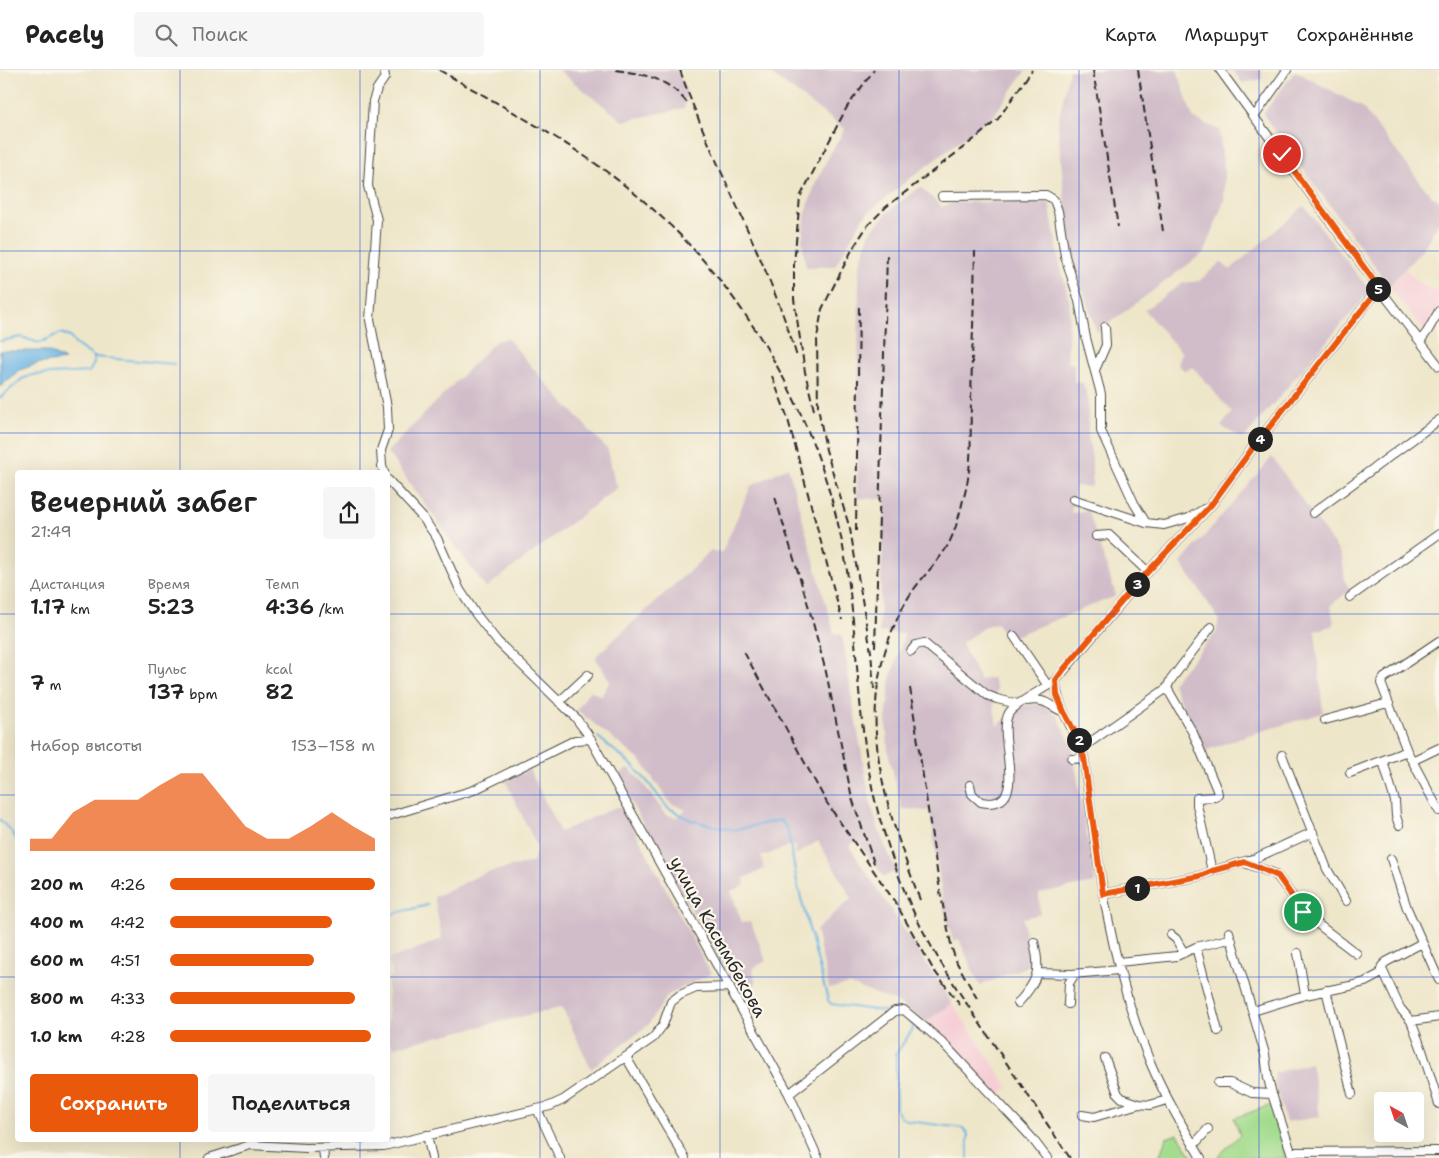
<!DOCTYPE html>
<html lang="ru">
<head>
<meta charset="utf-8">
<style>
  body { margin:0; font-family:"Shantell Sans",sans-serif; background:#f6f6f6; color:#222; height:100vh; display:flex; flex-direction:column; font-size:19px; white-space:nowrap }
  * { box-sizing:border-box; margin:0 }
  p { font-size:16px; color:#767676 }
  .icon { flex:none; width:28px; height:28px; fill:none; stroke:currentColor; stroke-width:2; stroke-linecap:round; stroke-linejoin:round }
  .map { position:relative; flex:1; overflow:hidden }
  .drawer { position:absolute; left:15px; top:400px; width:375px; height:672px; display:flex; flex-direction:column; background:#fff; border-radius:5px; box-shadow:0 5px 20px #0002 }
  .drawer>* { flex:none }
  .needle { width:32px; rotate:320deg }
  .tools { position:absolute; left:1374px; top:1022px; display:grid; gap:10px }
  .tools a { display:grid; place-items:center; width:50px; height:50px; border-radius:5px; background:#fff; box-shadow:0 5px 20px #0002; font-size:25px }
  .pin { position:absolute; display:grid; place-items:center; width:42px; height:42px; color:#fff; margin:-21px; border:2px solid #fff; border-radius:50%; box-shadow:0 1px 5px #0007 }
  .km { position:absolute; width:25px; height:25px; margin:-12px; border-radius:50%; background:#222; color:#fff; font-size:14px; line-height:25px; text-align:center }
  .round { display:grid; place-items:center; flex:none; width:52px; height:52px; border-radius:5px; background:#f6f6f6 }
  .head { display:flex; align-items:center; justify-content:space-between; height:85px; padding:0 15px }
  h1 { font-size:28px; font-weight:600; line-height:38px }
  .stats { display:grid; grid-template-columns:repeat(3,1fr); gap:8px; height:85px; padding:5px 15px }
  .stats div { display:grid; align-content:center }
  .stats b { font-size:21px; font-weight:600 }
  .stats small { font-size:14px; font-weight:400 }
  .stats p { font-size:14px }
  .chart { height:140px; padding:10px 15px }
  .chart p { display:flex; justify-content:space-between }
  .chart svg { width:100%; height:90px; margin-top:5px; fill:#ea580c; opacity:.7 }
  .primary-button { display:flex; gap:10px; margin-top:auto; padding:10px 15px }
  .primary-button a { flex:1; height:58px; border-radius:5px; background:#ea580c; color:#fff; font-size:20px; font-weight:600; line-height:58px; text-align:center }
  .primary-button a+a { background:#f6f6f6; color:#222 }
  ul { padding:0 15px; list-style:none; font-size:16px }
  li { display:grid; grid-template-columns:80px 60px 1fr; align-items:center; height:38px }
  li i { height:12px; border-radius:6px; background:#ea580c }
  header { display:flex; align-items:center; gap:30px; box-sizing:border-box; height:70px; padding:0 25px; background:#fff; border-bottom:1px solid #e0e0e0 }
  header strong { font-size:24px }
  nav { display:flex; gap:28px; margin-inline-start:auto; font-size:18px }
  .search { width:350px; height:45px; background:#f6f6f6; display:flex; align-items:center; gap:12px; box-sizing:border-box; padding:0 18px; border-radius:5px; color:#767676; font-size:19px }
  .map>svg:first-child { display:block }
  .built { fill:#f6cfd6 }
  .industrial { fill:#d1bdc9 }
  .green { fill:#a4dc8e; stroke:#68845c }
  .water { fill:#6bb4e3; stroke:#4b7087 }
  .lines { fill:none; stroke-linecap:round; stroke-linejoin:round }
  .stream { stroke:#6bb4e3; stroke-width:2 }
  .minor-casing { stroke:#484743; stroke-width:10 }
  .minor { stroke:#fff; stroke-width:8 }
  .rail { stroke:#2b2b2b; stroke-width:2; stroke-dasharray:8 4; stroke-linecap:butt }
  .route-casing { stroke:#fff; stroke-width:10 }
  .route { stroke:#ea580c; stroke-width:6 }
  .grid { fill:none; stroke:#1d4ed8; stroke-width:1; stroke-opacity:0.55 }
  .labels { text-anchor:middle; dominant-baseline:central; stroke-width:4.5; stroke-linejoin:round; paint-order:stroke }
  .street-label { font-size:18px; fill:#2b2b2b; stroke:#fbf7ec }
</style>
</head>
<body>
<header>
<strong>Pacely</strong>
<div class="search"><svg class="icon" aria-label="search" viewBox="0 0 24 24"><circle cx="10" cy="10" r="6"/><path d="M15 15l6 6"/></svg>Поиск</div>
<nav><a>Карта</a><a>Маршрут</a><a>Сохранённые</a></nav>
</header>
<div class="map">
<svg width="1439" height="1088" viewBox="0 0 1439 1088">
  <rect width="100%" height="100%" fill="#fbf7ec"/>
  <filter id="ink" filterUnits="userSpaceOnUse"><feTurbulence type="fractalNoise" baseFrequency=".02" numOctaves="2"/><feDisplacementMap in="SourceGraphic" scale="10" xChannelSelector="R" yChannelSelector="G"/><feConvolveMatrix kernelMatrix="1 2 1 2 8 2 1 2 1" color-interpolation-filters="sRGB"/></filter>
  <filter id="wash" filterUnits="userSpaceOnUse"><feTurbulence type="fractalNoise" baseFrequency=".0096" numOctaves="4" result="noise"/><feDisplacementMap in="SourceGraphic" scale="20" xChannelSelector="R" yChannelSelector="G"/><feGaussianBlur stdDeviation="1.12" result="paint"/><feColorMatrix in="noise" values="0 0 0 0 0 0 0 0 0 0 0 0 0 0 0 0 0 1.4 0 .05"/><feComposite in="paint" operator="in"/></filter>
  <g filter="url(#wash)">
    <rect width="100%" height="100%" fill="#eee6c9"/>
    <!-- built -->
    <path class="built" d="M1406 199 1419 213 1439 222V236L1425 262 1389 216Z
      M952 933 1009 1018 998 1025 941 964 926 952Z"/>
    <!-- industrial -->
    <path class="industrial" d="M558 0H677L687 22 684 38 623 51Z
      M766 0H1026L994 45 908 110 864 146 835 196 806 197 802 171 806 142 816 112 831 82 845 59Z
      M1069 0H1177L1193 48 1219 60 1224 100V131L1205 182 1097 262 1071 184 1067 158 1058 54Z
      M1233 0H1261L1262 9 1242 13Z
      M1295 1 1362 37 1431 126 1439 130V152L1422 180 1389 216 1263 44Z
      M920 117 942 137 954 132 1049 133 1060 194 1070 233 1067 292 1074 294V312L1083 313 1088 329V366L1092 390V417L1076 416 1071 443 1088 440 1116 526 1007 569 997 553 986 556 961 573 980 610 993 608 997 619 993 631 997 656 1021 636 1041 634 1057 645 1072 676 1095 813 1039 823 1040 844 1023 848 1027 878 1036 892 980 916 959 869 953 871 944 840 930 741 902 739 888 682 886 650 891 606 905 564 879 562 885 429 857 428 859 197 870 162 891 139Z
      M1304 136 1370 221 1243 369 1221 356 1232 343 1193 297 1185 301 1178 295 1182 283 1144 240 1183 213 1199 211 1221 192 1230 200Z
      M507 268 545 312 608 380 614 410 618 417 486 518 387 382 496 271Z
      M1272 387 1342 486 1345 511 1350 520 1331 535 1334 555 1315 561 1323 643 1249 665 1204 681 1172 613 1216 563 1219 549 1181 493Z
      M788 397 834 563 842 565 855 646 871 735 880 764 896 801 884 807 857 770 849 776 952 933 926 952 897 932 848 914 829 919 816 860 852 828 818 771 796 785 794 774 761 787 764 799 744 808 745 815 731 821 742 853 751 852 766 891 753 898 756 914 738 922 616 706 629 698 641 711 666 745 677 747 686 740 670 733 641 691 577 640 590 620 601 627 610 611 595 587 711 481 722 482 751 416Z
      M529 699 560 762 616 737 623 738 711 904 668 925 648 955 591 999 562 937 394 977 388 970V908L393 906 388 890 442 869 434 827 484 803 533 792 537 777 506 712Z
      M1311 993 1320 1047 1286 1052 1275 1015 1274 1003Z"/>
    <!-- green -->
    <path class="green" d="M1271 1035 1286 1088H1216L1240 1065 1234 1048Z
      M1178 1064 1193 1088H1159L1166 1068Z"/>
    <!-- water -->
    <path class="water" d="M0 281H47L65 290 36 294 20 300 0 317Z"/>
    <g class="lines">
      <!-- stream -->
      <path class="stream" d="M0 271 21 267 39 273 61 263 70 267 75 274 94 287 174 294
        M0 328 22 309 32 305 89 302 94 293V288
        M598 667 632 695 646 710 667 737 691 750 715 756 734 760 780 750 787 758 798 817 828 930 831 934 889 942
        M0 750 11 761 18 772
        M388 845 428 835
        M898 943 907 948 914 957 896 984V1040L901 1047 908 1051 963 1058 968 1064V1088"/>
    </g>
  </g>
  <g filter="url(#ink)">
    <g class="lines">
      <!-- minor casing -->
      <g class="minor-casing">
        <path id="minor" d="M384 0 385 7 377 19 373 31 368 116 377 150 370 250 387 337 388 360 381 380 382 396 384 402
          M1220 0 1379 218 1439 296
          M1254 47 1287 0
          M942 126 1046 125 1054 130 1058 141 1065 186 1079 231 1086 268 1101 324V361L1134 433 1146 453
          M1420 271 1427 262 1439 241
          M1095 300 1106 275 1105 257
          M388 410 423 448 437 468 460 520 475 543 497 571 575 647 587 663 789 1024 818 1088
          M1073 429 1146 453 1164 455 1189 448 1204 439
          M1313 443 1439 350
          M1096 466 1109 465 1148 502
          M1350 527 1439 464
          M1014 566 1048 616
          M1439 571 1384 608 1381 613 1407 681 1439 741
          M911 581 916 575 924 573 987 625 997 629 1018 634
          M1167 618 1193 663 1217 720 1218 724 1215 727 1197 728V735L1212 801
          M1027 631C1047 628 1048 636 1064 642
          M559 632 588 605
          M1325 650 1388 633
          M1082 678 1167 618 1170 611 1211 557
          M1282 685 1327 799 1346 831
          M1072 689 1084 688
          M1383 691 1395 731 1396 746 1399 755
          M1412 691 1439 678
          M1350 703 1407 681
          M970 715 972 724 981 732C1033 742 995 666 1009 643 1015 633 1045 619 1056 610
          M388 746 474 720 575 670 591 669
          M1391 789 1407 838 1439 910
          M1245 793 1273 803 1278 807 1307 846 1357 884
          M1103 824 1200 806 1212 801 1256 788 1313 762
          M1229 862 1265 984 1268 1008 1272 1024 1293 1088
          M1171 865 1176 869 1184 883
          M1196 877 1218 961
          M1298 883 1305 925
          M1118 892 1177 886 1196 877 1225 870 1232 871
          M1382 899 1400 938 1411 951 1422 980 1439 1034
          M1037 903 1072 904 1119 900
          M1326 920 1352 1024
          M1018 933C1038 911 1041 901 1034 872
          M1068 934 1069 913 1075 904
          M1253 941 1305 925 1350 916 1365 912 1380 904 1382 896 1386 892 1422 873
          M1411 951 1439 947
          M626 987 685 1088
          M1105 988 1118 1024 1122 1028 1139 1034
          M1218 1013H1230L1252 1023 1272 1024
          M789 1024 895 941 904 940 941 971 1031 1067 1047 1088
          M537 1039 560 1088
          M1082 1045 1094 1047 1139 1034 1150 1035 1167 1030
          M427 1065 432 1088
          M1193 1076 1208 1059
          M323 1078 324 1088
          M1291 1082 1439 1081
          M209 1088 250 1075 306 1078 384 1076 550 1036 563 1030 653 968 663 955 671 932 680 925 696 918 730 917
          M1201 1088C1183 1057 1165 1027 1151 994 1110 897 1097 791 1084 688 1077 661 1055 637 1056 610L1140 510 1211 435 1252 379 1379 218"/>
      </g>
      <!-- minor -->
      <use href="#minor" class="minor"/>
      <!-- rail -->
      <path class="rail" d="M439 0C505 38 575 74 634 123 746 214 823 353 846 494 860 581 856 671 882 756 891 785 901 815 914 843 935 887 962 927 989 967 1016 1007 1043 1048 1070 1088
        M616 0C648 5 668 8 689 35
        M680 0C713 97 768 189 797 287
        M1093 0 1118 157
        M1138 0 1163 161
        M772 306 787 346 842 550
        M814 340 805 302 794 229V194L800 127 847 37 874 0
        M775 427 809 538 826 602 852 728 875 796
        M856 461 859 234
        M875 577 887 185
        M744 582 827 733 895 832 933 899 960 935
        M910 618 940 821 952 879 957 893 979 932
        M874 619 871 582 850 459 826 380 818 337 817 268 822 239 853 178 868 155 886 137 977 67 998 49 1032 0
        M920 830C883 729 850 638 904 535 915 514 932 499 945 480 954 466 959 447 963 430 973 399 970 365 971 332 972 282 974 231 975 181"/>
    </g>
  </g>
  <g class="lines" filter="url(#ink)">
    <!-- route casing -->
    <g class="route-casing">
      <path id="route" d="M1282 84 1379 218 1252 379 1211 435 1140 510 1064 599 1056 610 1057 625 1064 642 1077 666 1084 688 1103 824 1200 806 1212 801 1245 792 1260 798 1278 806 1303 842"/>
    </g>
    <!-- route -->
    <use href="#route" class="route"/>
  </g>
  <!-- grid -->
  <path class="grid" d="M180 0V402M360 0V402M540 0V1088M720 0V1088M899 0V1088M1079 0V1088M1259 0V1088M0 181H1439M0 363H1439M0 544H18M388 544H1439M0 725H18M388 725H1439M0 907H18M388 907H1439M180 1070V1088M360 1070V1088"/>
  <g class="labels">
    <!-- street labels -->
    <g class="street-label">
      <text transform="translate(718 867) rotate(61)">улица Касымбекова</text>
    </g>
  </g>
</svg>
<div class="tools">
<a><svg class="needle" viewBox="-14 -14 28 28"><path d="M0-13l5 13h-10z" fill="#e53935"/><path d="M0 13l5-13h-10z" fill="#767676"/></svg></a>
</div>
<div class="pin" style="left:1303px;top:842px;background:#1e9e55"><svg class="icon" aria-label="arrive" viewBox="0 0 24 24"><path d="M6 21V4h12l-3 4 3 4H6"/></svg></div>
<div class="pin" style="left:1282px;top:84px;background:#d93025"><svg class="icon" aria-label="check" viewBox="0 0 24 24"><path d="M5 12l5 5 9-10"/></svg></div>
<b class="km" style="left:1137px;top:818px">1</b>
<b class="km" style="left:1079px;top:670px">2</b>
<b class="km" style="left:1137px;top:514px">3</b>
<b class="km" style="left:1260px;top:369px">4</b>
<b class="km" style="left:1378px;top:219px">5</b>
<section class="drawer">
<div class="head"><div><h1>Вечерний забег</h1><p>21:49</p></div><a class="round"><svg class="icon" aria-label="share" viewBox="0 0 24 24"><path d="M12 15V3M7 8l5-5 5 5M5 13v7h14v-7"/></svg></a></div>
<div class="stats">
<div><p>Дистанция</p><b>1.17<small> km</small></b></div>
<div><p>Время</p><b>5:23</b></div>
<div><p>Темп</p><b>4:36<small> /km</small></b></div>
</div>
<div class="stats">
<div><b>7<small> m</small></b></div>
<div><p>Пульс</p><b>137<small> bpm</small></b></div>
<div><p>kcal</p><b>82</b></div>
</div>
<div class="chart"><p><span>Набор высоты</span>153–158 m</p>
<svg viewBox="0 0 160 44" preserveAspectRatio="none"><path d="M0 44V38L10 38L20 25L30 19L40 19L50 19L60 12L70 6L80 6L90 19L100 32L110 38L120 38L130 32L140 25L150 32L160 38V44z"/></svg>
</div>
<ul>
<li><b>200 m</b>4:26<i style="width:100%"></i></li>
<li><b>400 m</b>4:42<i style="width:79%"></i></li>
<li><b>600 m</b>4:51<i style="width:70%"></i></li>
<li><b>800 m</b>4:33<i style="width:90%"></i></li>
<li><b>1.0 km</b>4:28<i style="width:98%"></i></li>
</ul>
<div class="primary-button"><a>Сохранить</a><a>Поделиться</a></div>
</section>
</div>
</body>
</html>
